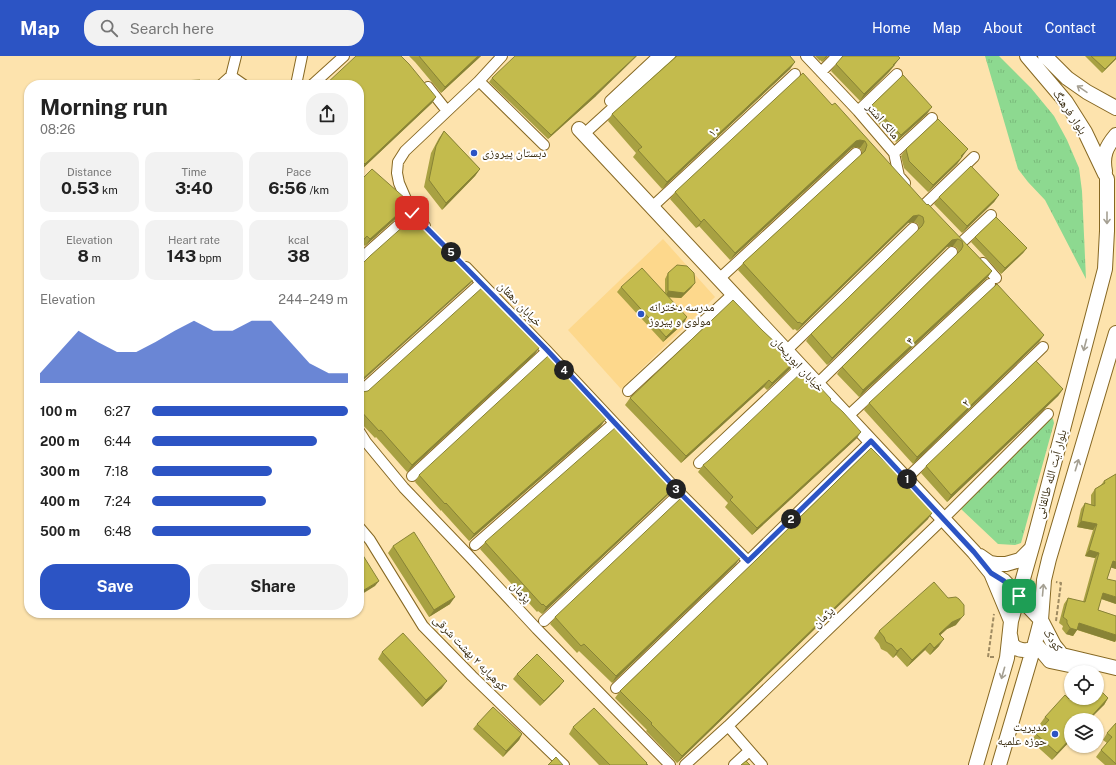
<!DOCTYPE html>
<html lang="en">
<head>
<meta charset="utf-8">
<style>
  body { margin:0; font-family:"Public Sans","Noto Naskh Arabic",sans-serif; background:#f2f2f2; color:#222; height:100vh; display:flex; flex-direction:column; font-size:15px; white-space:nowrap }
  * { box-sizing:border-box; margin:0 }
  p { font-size:13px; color:#767676 }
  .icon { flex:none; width:22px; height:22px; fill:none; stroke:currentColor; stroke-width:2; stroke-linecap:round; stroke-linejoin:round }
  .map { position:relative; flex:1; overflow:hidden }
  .side { position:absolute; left:24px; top:24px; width:340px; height:538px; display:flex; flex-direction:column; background:#fff; border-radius:16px; box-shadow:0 1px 3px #0004 }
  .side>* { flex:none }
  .fabs { position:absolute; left:1064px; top:609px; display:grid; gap:8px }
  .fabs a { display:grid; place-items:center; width:40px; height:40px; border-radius:50%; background:#fff; box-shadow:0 1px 3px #0004; font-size:20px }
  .pin { position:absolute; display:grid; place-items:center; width:34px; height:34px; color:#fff; margin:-17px; border-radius:8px; box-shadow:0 2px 6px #0006 }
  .km { position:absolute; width:20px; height:20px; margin:-10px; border-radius:50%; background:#222; color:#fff; font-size:11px; line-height:20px; text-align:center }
  .round { display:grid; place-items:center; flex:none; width:42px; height:42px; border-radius:16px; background:#f2f2f2 }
  .overview { display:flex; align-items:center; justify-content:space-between; height:68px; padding:0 16px }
  h1 { font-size:22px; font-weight:700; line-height:30px }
  .figures { display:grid; grid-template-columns:repeat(3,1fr); gap:6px; height:68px; padding:4px 16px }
  .figures div { display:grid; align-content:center; border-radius:10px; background:#f2f2f2; text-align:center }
  .figures b { font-size:17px; font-weight:700 }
  .figures small { font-size:11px; font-weight:400 }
  .figures p { font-size:11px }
  .chart { height:112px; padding:8px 16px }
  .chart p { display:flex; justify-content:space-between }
  .chart svg { width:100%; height:72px; margin-top:4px; fill:#2c54c4; opacity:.7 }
  .cta { display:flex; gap:8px; margin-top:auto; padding:8px 16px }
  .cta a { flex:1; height:46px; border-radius:16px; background:#2c54c4; color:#fff; font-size:16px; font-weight:700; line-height:46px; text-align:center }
  .cta a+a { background:#f2f2f2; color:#222 }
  ul { padding:0 16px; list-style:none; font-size:13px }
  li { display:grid; grid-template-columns:64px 48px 1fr; align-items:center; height:30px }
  li i { height:10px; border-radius:5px; background:#2c54c4 }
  header { display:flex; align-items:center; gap:24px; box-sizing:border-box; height:56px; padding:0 20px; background:#2c54c4; color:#fff }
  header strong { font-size:19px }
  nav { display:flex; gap:22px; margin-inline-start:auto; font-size:14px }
  .search { width:280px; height:36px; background:#f2f2f2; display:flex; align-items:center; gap:10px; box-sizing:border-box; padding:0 14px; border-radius:16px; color:#767676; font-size:15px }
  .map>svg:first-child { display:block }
  .built { fill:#fdd88c }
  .park { fill:url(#park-tufts) }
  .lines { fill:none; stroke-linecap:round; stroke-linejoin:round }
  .street-casing { stroke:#866823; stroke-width:12 }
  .secondary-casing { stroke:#866823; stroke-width:16 }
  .path { stroke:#9e8a61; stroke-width:2; stroke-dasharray:4 2; stroke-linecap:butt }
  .street { stroke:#fff; stroke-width:10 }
  .secondary { stroke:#fff; stroke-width:14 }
  .wall { fill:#a8a142 }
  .shaded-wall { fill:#888336 }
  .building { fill:#c3bb4d; stroke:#888336 }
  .oneway { stroke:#a5a093 }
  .route-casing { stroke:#fff; stroke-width:8 }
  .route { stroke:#2c54c4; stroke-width:5 }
  .poi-dot { fill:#2c54c4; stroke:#fff; stroke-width:1.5 }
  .labels { text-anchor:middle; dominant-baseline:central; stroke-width:4; stroke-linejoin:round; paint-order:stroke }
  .street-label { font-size:12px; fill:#382b0f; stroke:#fff }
  .poi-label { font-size:12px; fill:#382b0f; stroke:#fff; text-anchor:start }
</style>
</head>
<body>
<header>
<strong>Map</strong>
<div class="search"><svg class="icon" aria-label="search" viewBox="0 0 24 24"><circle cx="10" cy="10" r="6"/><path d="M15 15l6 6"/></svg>Search here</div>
<nav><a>Home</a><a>Map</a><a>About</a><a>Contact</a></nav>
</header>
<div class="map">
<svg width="1116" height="709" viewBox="0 0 1116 709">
  <defs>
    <pattern id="park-tufts" width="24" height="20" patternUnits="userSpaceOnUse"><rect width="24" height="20" fill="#8dd990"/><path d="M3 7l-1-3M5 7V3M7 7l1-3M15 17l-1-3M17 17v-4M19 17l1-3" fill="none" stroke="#7aba7b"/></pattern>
  </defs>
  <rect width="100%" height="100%" fill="#fde3ad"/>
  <!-- built -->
  <path class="built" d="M663 183 715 241 621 333 568 274Z"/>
  <!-- park -->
  <path class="park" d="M985 0H999L1031 32 1054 60 1067 84 1079 112 1082 135 1086 223 1045 144 1028 126 1018 113Z
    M1051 361 1053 363 1054 367 1021 487 1015 489 998 488 961 453 1047 362Z"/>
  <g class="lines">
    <!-- street casing -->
    <g class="street-casing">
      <path id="street" d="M236 0 231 20 244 29
        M806 0 858 55 894 97 899 120 905 127
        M821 16 837 0
        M479 25 544 89
        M221 29 231 20
        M296 29 302 0
        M312 29 344 0
        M428 31 447 55
        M610 45 658 0
        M858 55 897 18
        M584 78 670 0
        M894 97 932 62
        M925 148 974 101
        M652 151 795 18
        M425 170 412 157 399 127 397 117 398 106 405 95 479 25 502 0
        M962 186 991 159
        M359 204 412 157
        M983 207 996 222
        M466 211 547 295 680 437 748 505
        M719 223 856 97
        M786 295 913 172
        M817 328 952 196
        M628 335 733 238
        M359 337 481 227
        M848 360 990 228
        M359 375 366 386 404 432 471 502 537 573 670 709
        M699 407 801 311
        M412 420 547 295
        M906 423 1043 291
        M359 471 370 484 423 570 472 620 564 709
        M475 489 614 367
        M544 565 680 437
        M616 632 748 505 871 385
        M728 670 762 709
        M685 709 728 670 943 463 1048 358
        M734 709 749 695"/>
    </g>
    <!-- secondary casing -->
    <g class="secondary-casing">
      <path id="secondary" d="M1027 0 1066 46 1085 76 1105 118
        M1045 0 1067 22 1087 36 1116 52
        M579 73 906 423 974 496 991 517 1004 525 1041 564 1054 589 1062 599 1116 612
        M1105 115C1102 100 1106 91 1116 79
        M980 500 990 507 996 508H1006L1020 504 1031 493
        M991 517 1011 565
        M1010 579C1011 582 1011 586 1012 588 1016 595 1027 595 1033 593
        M1035 587 1050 605 1074 610
        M976 709 1007 602 1011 565 1034 484 1105 213 1107 175V123
        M999 709 1035 587 1041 564 1044 524 1049 503 1116 277"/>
    </g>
    <!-- path -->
    <path class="path" d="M1056 565 1061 527 1056 526
      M994 601H988L994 558"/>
    <!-- street -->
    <use href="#street" class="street"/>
    <!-- secondary -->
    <use href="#secondary" class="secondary"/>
  </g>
  <!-- wall -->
  <path class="wall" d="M409 0H481L441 37 415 6Z
    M676 0H790L795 6 790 13 662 133 633 101 636 97 608 65 612 58Z
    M815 0H828L822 6 820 4V5Z
    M1085 0H1116V3L1102 17Z
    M836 8 895 9 889 16 860 45 831 15Z
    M492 22 596 40 548 83 489 26Z
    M359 29 436 41 432 47 361 114 359 113Z
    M832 49 927 149 992 215 987 222 859 341 837 318 842 311 958 197 957 192 953 190 947 191 827 309 806 285 811 278 919 173 918 168 914 166 908 167 797 275 795 273 793 274 738 214 743 207 862 98V96L860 92 855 91 852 92 730 204 699 170 696 172 670 143 675 136Z
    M872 49 927 58 896 86 867 55Z
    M444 75 480 113 475 120 442 154 424 131 431 97 439 82Z
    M906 93 963 100 957 108 928 136 904 112 901 100Z
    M359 126 406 143 402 148 401 158 365 190 362 187 359 190Z
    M999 139 994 146 962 177 934 148 939 141Z
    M975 181 1027 192 1023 197 1001 218 971 186Z
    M668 217 695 227 691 232 681 242 669 241 684 267 663 286 617 236 621 231 665 236V223Z
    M762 274 795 305 791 312 767 334 764 331 681 407 625 349 630 342Z
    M1044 279 1039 286 913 408 864 354 869 347Z
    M535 298 407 416 376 381 375 382 359 365V334L362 336Z
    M1063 333 1058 340 947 446 921 417 926 410Z
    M830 344 857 382 752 479 725 451 728 447 698 416 703 409Z
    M601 370 469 485 441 454V455L415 426 419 419Z
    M1116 418V513L1111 511 1107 523 1116 548 1101 543 1098 554 1116 560V584L1115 586 1077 574 1073 580 1066 578 1062 573 1063 570 1059 567 1064 548 1068 542 1083 546 1095 502 1085 500 1093 474 1077 471 1081 453 1085 447 1091 449V439L1095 433 1101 429 1104 425Z
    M901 424 928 463 677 707 646 675 647 674 615 642 620 635Z
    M673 433 668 439 542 558 538 555 537 556 480 493 485 486Z
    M393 490 450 548 429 561 388 497Z
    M736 508 612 627 579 595 577 597 550 568 555 561Z
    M956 569 947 573 940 579 939 590 930 599 925 594 907 611 896 599 893 602 887 596 881 593 879 588 874 582 879 575Z
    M382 596 442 632 422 651 378 603Z
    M517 618 560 630 540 650 513 623Z
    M1108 642 1104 649 1071 664V684L1052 704 1031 685 1036 678 1043 671 1040 668 1045 661 1069 643Z
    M1116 667V709H1105L1096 701 1101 694 1107 687 1103 684 1107 677Z
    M477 668 522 678 519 684 503 701 473 673Z
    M573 671 646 708 648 709H599L569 678Z"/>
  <!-- shaded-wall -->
  <path class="shaded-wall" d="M478 0H481L441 37 445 31Z
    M636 0H637L596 40 548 83 551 79Z
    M826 0H828L822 6Z
    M900 2 889 16 860 45 864 38Z
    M1116 2V3L1102 17 1105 13Z
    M795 6 790 13 662 133 667 126Z
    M436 41 432 47 361 114 365 108Z
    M932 51 927 58 896 86 901 79Z
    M860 84 865 85 860 92 855 91 852 92 730 204 735 197 856 85Z
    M968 93 957 108 928 136 933 129Z
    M480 113 475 120 442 154 446 147Z
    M999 139 994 146 962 177 967 170Z
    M406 151 401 158 365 190 370 183Z
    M919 159 914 166 908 167 797 275 802 268 913 160Z
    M704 163 699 170 696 172 701 166Z
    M367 180 362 187 359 190V188Z
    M958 183 953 190 947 191 827 309 832 302 952 184Z
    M1027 192 1023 197 1001 218 1005 212Z
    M992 215 987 222 859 341 863 334Z
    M476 221 471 227 359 328V326Z
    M695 227 691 232 681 242 665 241 668 235Z
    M687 261 684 267 663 286 666 281Z
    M1044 279 1039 286 913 408 917 401Z
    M540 291 535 298 407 416 412 409Z
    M795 305 791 312 767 334 772 327Z
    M769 324 764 331 681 407 686 400Z
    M1063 333 1058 340 947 446 951 439Z
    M606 363 601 370 469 485 474 478Z
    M861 376 857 382 752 479 757 472Z
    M673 433 668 439 542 558 546 551Z
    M933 456 928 463 677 707 682 700Z
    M1081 465 1097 468 1093 474 1077 471Z
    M1089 494 1099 497 1095 502 1085 500Z
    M741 501 736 508 612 627 616 620Z
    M1113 505 1116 506V513L1109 511Z
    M379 525 375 530 359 540V537Z
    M1103 537 1116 541V548L1099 542Z
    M455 541 450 548 429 561 434 554Z
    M964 559 956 569 947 573 934 585 939 578 952 566Z
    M1079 567 1116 579V584L1115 586 1075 573Z
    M1070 572 1077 574 1073 580 1066 578Z
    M944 583 939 590 930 599 934 592Z
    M930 587 925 594 907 611 912 604Z
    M901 592 896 599 893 602 897 595Z
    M447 625 442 632 422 651 426 644Z
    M564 625 560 630 540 650 544 645Z
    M1108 642 1104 649 1089 664H1088Z
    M522 678 519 684 503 701 506 695Z
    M1071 682V684L1052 704 1057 697Z"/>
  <!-- building -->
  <path class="building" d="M356 0H401L409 8 436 41 365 108 359 103V29H325Z
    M419 0H478L445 31Z
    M515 0H636L551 79 492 22Z
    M677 0H790L795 6 667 126 638 94 642 91 612 58Z
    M843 0H898L900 2 893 9H894L864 38 836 8Z
    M1091 0H1116V2L1105 13Z
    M803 17 832 49 835 47 927 149 928 148 992 215 863 334 842 311 961 194 963 190 962 185 958 183 952 184 832 302 811 278 922 170 924 166 923 161 919 159 913 160 802 268 799 266 798 267 743 207 865 95 867 89 865 85 860 84 856 85 735 197 704 163 701 166 675 136Z
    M903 19 932 51 901 79 872 49Z
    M200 24 201 29H165V26Z
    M938 63 968 93 961 100 962 101 933 129 909 105 906 93Z
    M444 75 480 113 446 147 429 124 436 90Z
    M971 110 999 139 967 170 939 141Z
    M372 113 406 143 402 148 406 151 370 183 367 180 359 188V126Z
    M415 160 433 176 476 221 359 326V211L370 200Z
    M996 161 1027 192 1005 212 975 181Z
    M677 209 687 210 694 217 695 227 684 237 668 235V217Z
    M642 212 687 261 666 281 621 231Z
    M997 228 1044 279 917 401 869 347Z
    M484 230 511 259 512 258 540 289V291L412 409 381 374 379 375 359 353V334L362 336 368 335Z
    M733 244 762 274 795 305 772 327 769 324 686 400 630 342Z
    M548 300 606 363 474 478 446 447 445 448 419 419Z
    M1036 305 1063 333 951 439 926 410Z
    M804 314 831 343 830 344 843 356 861 376 757 472 730 444 733 441 703 409 708 405Z
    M616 371 673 433 546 551 543 548 542 549 485 486Z
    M871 392 902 423 901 424 933 456 682 700 651 668 652 667 620 635 757 503Z
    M1116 418V506L1113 505 1107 523 1116 525V541L1103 537 1098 554 1116 560V579L1079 567 1077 574 1070 572 1067 567V564L1063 561 1068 542 1085 546 1099 497 1089 494 1097 468 1081 465 1085 447 1095 450V433L1105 427 1104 425Z
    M681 442 683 444 684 442 712 474 714 472 741 501 616 620 584 588 581 590 555 561Z
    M414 476 455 541 434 554 393 490Z
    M359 493 379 525 359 537Z
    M934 526 948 542 956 541 959 543 964 549V559L961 562 952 566 939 578 944 583 934 592 930 587 912 604 901 592 897 595 892 589 886 586 884 581 879 575Z
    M403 577 447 625 426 644 382 596Z
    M537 598 564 625 544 645 517 618Z
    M1099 633 1108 642 1088 664H1071V682L1057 697 1036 678 1049 664 1045 661 1065 639 1069 643 1071 641V642H1097V636Z
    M493 651 522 678 506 695 477 668Z
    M594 652 621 680 647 707 646 708 648 709H610L573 671Z
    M1116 667V708L1101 694 1112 681 1107 677Z
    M556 701 563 709H548Z
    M746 705 750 709H741Z"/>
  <!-- one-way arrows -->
  <defs><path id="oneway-shaft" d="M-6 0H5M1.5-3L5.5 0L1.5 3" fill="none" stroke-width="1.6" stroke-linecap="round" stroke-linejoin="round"/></defs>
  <g class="oneway">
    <use href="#oneway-shaft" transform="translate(1082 33) rotate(-146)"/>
    <use href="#oneway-shaft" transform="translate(1107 162) rotate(90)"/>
    <use href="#oneway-shaft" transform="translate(1085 289) rotate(105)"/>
    <use href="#oneway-shaft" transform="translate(1077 409) rotate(-73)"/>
    <use href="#oneway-shaft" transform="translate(1043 534) rotate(-85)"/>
    <use href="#oneway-shaft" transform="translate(1003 617) rotate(106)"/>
  </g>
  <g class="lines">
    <!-- route casing -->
    <g class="route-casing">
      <path id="route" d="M412 157 547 294 680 437 748 505 871 385 974 496 991 517 1004 525 1019 540"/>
    </g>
    <!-- route -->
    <use href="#route" class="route"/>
  </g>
  <!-- markers -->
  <g class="poi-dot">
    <circle cx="474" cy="97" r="4"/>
    <circle cx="641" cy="258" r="4"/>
    <circle cx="1055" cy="678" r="4"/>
  </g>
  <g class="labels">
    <!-- street labels -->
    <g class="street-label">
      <text transform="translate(1070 56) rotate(56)">بلوار فرهنگ</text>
      <text transform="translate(883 65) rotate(49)">مالک اشتر</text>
      <text transform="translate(714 75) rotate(-43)">۱۰</text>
      <text transform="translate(520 248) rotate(46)">خیابان دهقان</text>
      <text transform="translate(910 285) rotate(-43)">۴</text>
      <text transform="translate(798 308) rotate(47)">خیابان ابوریحان</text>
      <text transform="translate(966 347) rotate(-44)">۲</text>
      <text transform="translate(1051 418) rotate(-75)">بلوار آیت الله طالقانی</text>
      <text transform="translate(521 536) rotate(47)">پژمان</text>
      <text transform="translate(823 561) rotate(-44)">پژمان</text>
      <text transform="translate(1053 584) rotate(57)">کودک</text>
      <text transform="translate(470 597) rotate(46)">کوهپایه ۲ بهشت شرقی</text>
    </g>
    <!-- poi labels -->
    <g class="poi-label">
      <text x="482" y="97">دبستان پیروزی</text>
      <text x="649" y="251">مدرسه دخترانه<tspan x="649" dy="14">مولوی و پیروز</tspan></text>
      <text x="1047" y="671" text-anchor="end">مدیریت<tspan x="1047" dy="14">حوزه علمیه</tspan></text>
    </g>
  </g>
</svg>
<div class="fabs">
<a><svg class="icon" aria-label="locate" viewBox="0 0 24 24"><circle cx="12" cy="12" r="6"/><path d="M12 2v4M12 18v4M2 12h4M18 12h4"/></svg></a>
<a><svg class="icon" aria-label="layers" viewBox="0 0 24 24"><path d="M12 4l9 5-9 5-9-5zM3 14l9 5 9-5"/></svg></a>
</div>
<div class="pin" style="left:1019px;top:540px;background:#1e9e55"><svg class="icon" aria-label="arrive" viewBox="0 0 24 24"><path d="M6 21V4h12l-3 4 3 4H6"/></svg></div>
<div class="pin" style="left:412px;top:157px;background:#d93025"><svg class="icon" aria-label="check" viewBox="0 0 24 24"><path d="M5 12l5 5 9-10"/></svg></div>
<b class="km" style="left:907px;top:423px">1</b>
<b class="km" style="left:791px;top:463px">2</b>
<b class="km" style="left:676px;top:433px">3</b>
<b class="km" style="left:564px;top:314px">4</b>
<b class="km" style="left:451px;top:196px">5</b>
<section class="side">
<div class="overview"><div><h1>Morning run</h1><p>08:26</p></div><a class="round"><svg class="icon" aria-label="share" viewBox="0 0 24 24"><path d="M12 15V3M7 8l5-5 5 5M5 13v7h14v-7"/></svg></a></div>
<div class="figures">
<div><p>Distance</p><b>0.53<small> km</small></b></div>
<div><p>Time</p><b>3:40</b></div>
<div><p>Pace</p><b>6:56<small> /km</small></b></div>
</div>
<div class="figures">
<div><p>Elevation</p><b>8<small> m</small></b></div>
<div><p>Heart rate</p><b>143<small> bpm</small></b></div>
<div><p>kcal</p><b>38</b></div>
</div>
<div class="chart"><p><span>Elevation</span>244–249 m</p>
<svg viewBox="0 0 160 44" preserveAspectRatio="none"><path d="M0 44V38L10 25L20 12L30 19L40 25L50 25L60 19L70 12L80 6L90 12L100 12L110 6L120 6L130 19L140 32L150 38L160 38V44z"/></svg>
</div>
<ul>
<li><b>100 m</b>6:27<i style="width:100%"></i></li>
<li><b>200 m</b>6:44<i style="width:84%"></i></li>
<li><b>300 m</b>7:18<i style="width:61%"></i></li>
<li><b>400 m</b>7:24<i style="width:58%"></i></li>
<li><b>500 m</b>6:48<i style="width:81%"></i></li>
</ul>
<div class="cta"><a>Save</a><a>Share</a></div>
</section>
</div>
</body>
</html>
